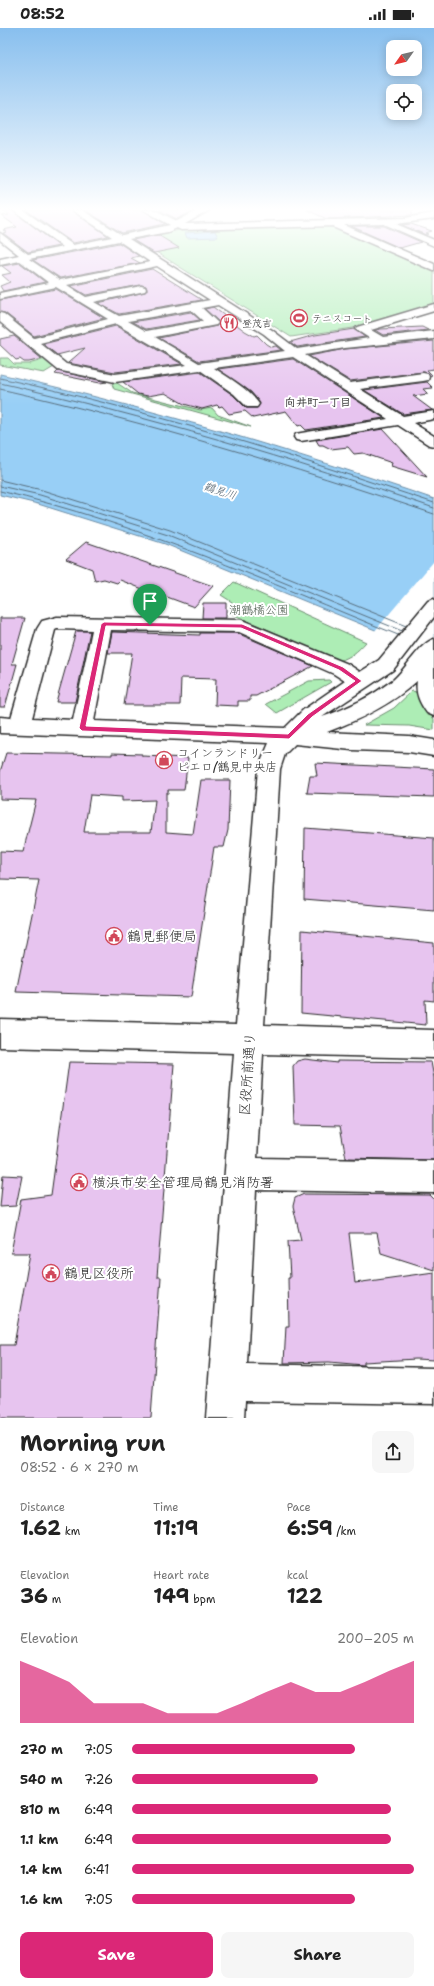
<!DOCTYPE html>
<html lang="en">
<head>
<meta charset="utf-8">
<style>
  body { margin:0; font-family:"Shantell Sans","Klee One",sans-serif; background:#f6f6f6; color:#222; height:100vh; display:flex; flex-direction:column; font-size:15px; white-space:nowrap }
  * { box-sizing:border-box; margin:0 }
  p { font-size:13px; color:#767676 }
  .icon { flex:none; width:22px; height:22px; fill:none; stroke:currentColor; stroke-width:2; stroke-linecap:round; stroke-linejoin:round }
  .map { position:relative; height:1390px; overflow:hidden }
  .panel { display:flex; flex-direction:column; background:#fff; flex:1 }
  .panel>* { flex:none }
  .needle { width:26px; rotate:236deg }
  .controls { position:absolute; left:386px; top:12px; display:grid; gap:8px }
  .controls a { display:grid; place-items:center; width:36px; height:36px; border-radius:8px; background:#fff; box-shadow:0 2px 10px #0003; font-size:20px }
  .pin { position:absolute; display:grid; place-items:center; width:34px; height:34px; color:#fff; margin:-41px -17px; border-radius:50% 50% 50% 0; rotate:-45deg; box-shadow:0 0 4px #0007 }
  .pin .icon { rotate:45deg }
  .round { display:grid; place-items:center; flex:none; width:42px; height:42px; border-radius:8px; background:#f6f6f6 }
  .headline { display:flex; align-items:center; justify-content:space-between; height:68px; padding:0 20px }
  h1 { font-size:22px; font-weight:700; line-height:30px }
  .figures { display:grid; grid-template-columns:repeat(3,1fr); gap:6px; height:68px; padding:4px 20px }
  .figures div { display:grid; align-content:center }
  .figures b { font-size:20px; font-weight:700 }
  .figures small { font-size:11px; font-weight:400 }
  .figures p { font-size:11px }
  .chart { height:112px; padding:8px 20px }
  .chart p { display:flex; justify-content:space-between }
  .chart svg { width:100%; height:72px; margin-top:4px; fill:#db2777; opacity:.7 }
  .button { display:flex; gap:8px; margin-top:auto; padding:8px 20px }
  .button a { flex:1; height:46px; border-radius:8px; background:#db2777; color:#fff; font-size:16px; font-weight:700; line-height:46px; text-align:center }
  .button a+a { background:#f6f6f6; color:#222 }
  ul { padding:0 20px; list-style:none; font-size:13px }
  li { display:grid; grid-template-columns:64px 48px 1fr; align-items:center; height:30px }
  li i { height:10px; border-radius:5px; background:#db2777 }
  .status { display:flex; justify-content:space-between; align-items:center; height:28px; padding:0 20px; background:#fff; direction:ltr }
  .status svg { height:11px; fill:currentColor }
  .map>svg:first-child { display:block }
  .green { fill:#adedb5; stroke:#6c8c70 }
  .water { fill:#98cff6; stroke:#6c8da5 }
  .pier { fill:#fff }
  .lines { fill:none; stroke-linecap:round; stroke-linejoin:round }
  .shore { stroke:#576d7c; stroke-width:1 }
  .building { fill:#e7c4ef; stroke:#2b2b2b; fill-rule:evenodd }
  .minor-casing { stroke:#2b2b2b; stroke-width:3 }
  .minor { fill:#fff; fill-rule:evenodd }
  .route { fill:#db2777; stroke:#fff; fill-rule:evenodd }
  .labels { text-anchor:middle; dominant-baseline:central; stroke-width:4; stroke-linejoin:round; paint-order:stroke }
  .far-poi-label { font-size:10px; fill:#2b2b2b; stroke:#fff; text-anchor:start }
  .far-neighbourhood-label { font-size:11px; font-weight:bold; fill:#2b2b2b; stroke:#fff }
  .far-water-label { font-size:11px; font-style:italic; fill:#4c5c68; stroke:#fff }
  .park-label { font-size:12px; fill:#4c5c4e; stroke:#fff }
  .poi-label { font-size:12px; fill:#2b2b2b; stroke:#fff; text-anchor:start }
  .near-poi-label { font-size:14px; fill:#2b2b2b; stroke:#fff; text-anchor:start }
  .near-street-label { font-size:14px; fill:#2b2b2b; stroke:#fff }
</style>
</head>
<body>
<div class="status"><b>08:52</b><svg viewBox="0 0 49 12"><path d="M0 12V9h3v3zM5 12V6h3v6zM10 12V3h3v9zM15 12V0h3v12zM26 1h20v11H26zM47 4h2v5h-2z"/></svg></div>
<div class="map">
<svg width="434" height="1390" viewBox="0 0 434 1390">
  <rect width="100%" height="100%" fill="#fff"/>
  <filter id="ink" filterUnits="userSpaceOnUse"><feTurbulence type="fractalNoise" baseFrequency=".025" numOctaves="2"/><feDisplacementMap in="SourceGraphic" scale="8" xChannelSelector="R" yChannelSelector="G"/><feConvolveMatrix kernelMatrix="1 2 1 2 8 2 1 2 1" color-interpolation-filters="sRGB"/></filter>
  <g filter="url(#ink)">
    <!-- green -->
    <path class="green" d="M331 197 434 243V276L353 300 291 309 137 212 138 210 185 201Z
      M0 330H8L14 336H29L45 331 53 336 54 339 44 345 0 337Z
      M114 353 132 365 200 382 212 380 218 387 251 399 114 361 112 356Z
      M234 554 366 614C357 624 351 629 339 633L232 586V574L221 567Z
      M329 652 331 654 277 685 266 676 309 653Z
      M412 663 416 664 434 691V702L409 698 364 697 394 680Z"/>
    <!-- water -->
    <path class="water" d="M215 203 218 209 187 210 185 205Z
      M0 346C147 379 291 422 434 471V626L165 516 38 476 0 467Z"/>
    <!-- pier -->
    <path class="pier" d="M434 533V628L374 604Z"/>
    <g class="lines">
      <!-- shore -->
      <path class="shore" d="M0 350C148 382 291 427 434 475
        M0 355C147 388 291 431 434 480
        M0 361C147 394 291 438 434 486
        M0 452 42 462 170 502 406 598
        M0 458 40 467 168 507 402 603
        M0 463C138 495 267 554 398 607"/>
    </g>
    <!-- building -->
    <path class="building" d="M2 182H12L59 218 28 224 3 205 7 204 3 202 17 199 2 188 9 187Z
      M26 182H71L108 208 73 215Z
      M85 182H143L165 196 122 205Z
      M159 182H195L177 191Z
      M307 182H412V187L327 191Z
      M411 196 432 203 425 205 428 206 426 207 402 197Z
      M351 198H384L421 214 400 220Z
      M158 207 179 220 154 225 133 212Z
      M119 215 139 228 131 230 140 235 60 250 33 232Z
      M20 235 45 254 3 263 0 258 10 254 2 247 11 245 2 238Z
      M152 241 202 272 119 286 98 275 145 264 147 262 146 258 141 257 86 267 71 258Z
      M56 261 104 290 34 308 5 285 0 284V272Z
      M213 279 245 303 254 308 257 307 266 316 271 319 276 318 281 322 199 333 159 310 217 298 219 294 205 281Z
      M191 284 200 292 146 301 132 294Z
      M116 298 182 336 115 344 68 335 85 320 57 327 43 316Z
      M422 299 428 302 383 307 375 302 381 301Z
      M354 301 365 309 297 319 290 314 315 307Z
      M14 308 42 331 29 334H24L20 331 16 332 0 317V311Z
      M434 313V341L427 342 432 347 430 348 428 345 423 344 350 353 309 328 345 321Z
      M293 331 384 390 306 402 301 397 298 398 286 383 253 390 245 383 229 386 222 378 219 379 217 377 202 381 184 376 165 365 148 368 138 366 123 354 200 344 233 367 246 380H257L260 375 251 364 218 341Z
      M58 343 62 344 107 354 100 355 55 346Z
      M427 354 433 360 423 361 428 366 413 368 432 382 403 386 364 362Z
      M383 401 427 449 391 438 392 435 363 425 354 426 348 419 331 421 323 417H319L316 412Z
      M86 514 213 558 194 579 159 566 149 572 145 562 120 552 117 555 104 551 95 553 92 541 66 531Z
      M203 575H226V590H202Z
      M0 590H25L12 636H17L5 679H0Z
      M76 603H90L75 674H56Z
      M112 604 200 607V605H237L313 638 256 668H250V673H238V678L215 677 216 651 181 650 180 677H124L132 625H108Z
      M6 725 112 727V725L142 726V728L188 730 184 762H168V765H166V804L193 806 201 752H230L228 802 224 819H214L191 969 16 964 39 852 0 851V823L23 824 36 772 0 771V744ZM90 767 122 769V773L155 772 151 804H84Z
      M315 735 434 741V769L307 765 310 748H317Z
      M305 800 434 810V882L304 871Z
      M302 902 434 915V973L425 972 426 997 301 985Z
      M305 1031 337 1035V1033L431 1034 434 1050V1132L346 1130 340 1098 295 1097 293 1038 297 1033Z
      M69 1034 174 1036 157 1249H161L151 1390H0V1317H14L30 1225H11L21 1171 51 1167Z
      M3 1147 22 1148 16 1178 0 1179Z
      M304 1166 430 1167 434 1171V1242L381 1225 377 1205H349L355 1255 434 1244V1332L416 1331 364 1334V1337L329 1334 284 1335 286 1298H289L288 1250H290L288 1213 301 1212 293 1178 295 1170Z"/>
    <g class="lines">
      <!-- minor casing -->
      <g class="minor-casing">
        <path id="minor" d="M13 182H23L73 217 112 209 72 182H82L122 207 170 197 144 182H155L177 193 199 182H210L185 196 405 190 434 185V191L396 196 434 212V218L384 196 344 197 434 236V243L335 200 334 198 181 202 177 200 168 204 129 211 272 302 297 321 369 310 355 301 357 299 434 276V283L371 302 383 309 434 303V311L345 320 305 327 350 355 423 345 428 346 429 349 428 352 423 353 360 361 403 388 434 383V391L413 395 434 408V418L429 417 398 397 301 413 296 412 294 409 296 406 301 405 388 391 293 329 214 340C230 351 248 360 259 376L257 379H247L234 366 200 342 115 354 62 343 58 342 0 294V285L4 286 34 310 108 291 56 259 0 271V265L49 255 20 233 0 237V231L19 227 0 212V205L28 226 63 219ZM119 213 150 234 60 252 29 231ZM157 238 210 272 119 288 94 274 145 263 146 261 145 259 141 258 86 269 67 257ZM218 277 264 306 285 323 199 335 155 309 216 297 218 295 216 293 202 280ZM191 282 203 293 146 303 128 293ZM116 296 187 337 115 346 66 336 40 315Z
          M434 571V589L393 642 322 689C347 681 372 668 393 652 406 641 420 615 434 611V688L427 685C420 675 415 666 417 653 391 677 359 692 327 704L409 708 434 712V728L409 724 352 722 295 716 285 726 280 741 264 997 434 1002V1030L263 1026 257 1130 434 1133V1165L256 1162 247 1336 434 1340V1376L245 1373 244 1390H206L234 1025 0 1019V991L236 997 258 741 269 715 0 705V689L11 690 37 601 42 593 57 589 242 592 348 636 360 644 379 632 428 573ZM57 601 92 602 73 692 32 690 55 602ZM111 602 239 604 334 646 345 653 303 682 285 700 94 693Z"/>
      </g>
      <!-- minor -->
      <use href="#minor" class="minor"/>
    </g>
  </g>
  <!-- sky -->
  <linearGradient id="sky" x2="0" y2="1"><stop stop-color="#88bfee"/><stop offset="0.48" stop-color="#fff"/><stop offset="1" stop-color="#fff" stop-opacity="0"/></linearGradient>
  <rect width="434" height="377" fill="url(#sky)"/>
  <!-- route -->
  <path class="route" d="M104 594 242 596 343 639 362 653 312 689 289 711 82 703 79 700 101 596ZM106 598 241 600 339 642 355 653 308 686 288 706 86 698Z"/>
  <!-- icons -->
  <defs>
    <g id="stadium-ring" transform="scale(0.9)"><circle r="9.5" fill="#fff" stroke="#d1495b" stroke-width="1.5"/><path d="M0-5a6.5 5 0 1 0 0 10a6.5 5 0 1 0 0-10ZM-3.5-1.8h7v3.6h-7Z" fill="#d1495b"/></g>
    <g id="restaurant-ring" transform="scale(0.9)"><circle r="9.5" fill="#fff" stroke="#d1495b" stroke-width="1.5"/><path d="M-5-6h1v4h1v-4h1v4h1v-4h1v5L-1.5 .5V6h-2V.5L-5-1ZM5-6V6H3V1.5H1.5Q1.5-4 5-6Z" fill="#d1495b"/></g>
    <g id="shop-ring" transform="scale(0.9)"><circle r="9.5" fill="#fff" stroke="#d1495b" stroke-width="1.5"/><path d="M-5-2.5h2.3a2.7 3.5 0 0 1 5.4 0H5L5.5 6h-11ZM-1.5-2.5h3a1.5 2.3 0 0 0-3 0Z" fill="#d1495b"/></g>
    <g id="civic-ring" transform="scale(0.9)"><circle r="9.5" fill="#fff" stroke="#d1495b" stroke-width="1.5"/><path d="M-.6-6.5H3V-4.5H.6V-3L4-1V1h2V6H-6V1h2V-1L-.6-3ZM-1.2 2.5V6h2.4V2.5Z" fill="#d1495b"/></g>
  </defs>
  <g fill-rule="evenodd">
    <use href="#stadium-ring" x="299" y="290"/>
    <use href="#restaurant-ring" x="229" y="295"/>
    <use href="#shop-ring" x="164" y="732"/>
    <use href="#civic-ring" x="114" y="908"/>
    <use href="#civic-ring" x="79" y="1154"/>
    <use href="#civic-ring" x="51" y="1245"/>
  </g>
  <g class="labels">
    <!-- far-poi labels -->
    <g class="far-poi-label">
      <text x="312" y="290">テニスコート</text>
      <text x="242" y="295">登茂吉</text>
    </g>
    <!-- far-neighbourhood labels -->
    <g class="far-neighbourhood-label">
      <text x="318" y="374">向井町一丁目</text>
    </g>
    <!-- far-water labels -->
    <g class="far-water-label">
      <text transform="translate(220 463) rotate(18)">鶴見川</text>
    </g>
    <!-- park labels -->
    <g class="park-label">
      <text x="259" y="582">潮鶴橋公園</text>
    </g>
    <!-- poi labels -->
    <g class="poi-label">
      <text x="177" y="725">コインランドリー<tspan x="177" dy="14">ピエロ/鶴見中央店</tspan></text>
    </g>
    <!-- near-poi labels -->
    <g class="near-poi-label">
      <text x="127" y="908">鶴見郵便局</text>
      <text x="92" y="1154">横浜市安全管理局鶴見消防署</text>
      <text x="64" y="1245">鶴見区役所</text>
    </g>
    <!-- near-street labels -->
    <g class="near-street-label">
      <text transform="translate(247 1046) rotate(-86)">区役所前通り</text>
    </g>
  </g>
</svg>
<div class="controls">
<a><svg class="needle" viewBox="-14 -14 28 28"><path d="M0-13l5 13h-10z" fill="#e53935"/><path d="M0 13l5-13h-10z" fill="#767676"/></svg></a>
<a><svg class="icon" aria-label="locate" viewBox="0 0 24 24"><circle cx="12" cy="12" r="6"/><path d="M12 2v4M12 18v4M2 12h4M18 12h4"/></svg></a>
</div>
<div class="pin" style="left:150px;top:597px;background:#1e9e55"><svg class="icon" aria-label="arrive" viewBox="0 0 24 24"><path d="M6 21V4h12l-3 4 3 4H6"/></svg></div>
</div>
<section class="panel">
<div class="headline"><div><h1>Morning run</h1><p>08:52 · 6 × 270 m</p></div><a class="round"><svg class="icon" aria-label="share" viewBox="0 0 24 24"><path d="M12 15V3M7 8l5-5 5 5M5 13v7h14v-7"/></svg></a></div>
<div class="figures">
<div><p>Distance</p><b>1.62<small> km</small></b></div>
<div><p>Time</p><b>11:19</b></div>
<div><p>Pace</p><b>6:59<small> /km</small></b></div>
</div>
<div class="figures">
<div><p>Elevation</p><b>36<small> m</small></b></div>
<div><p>Heart rate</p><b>149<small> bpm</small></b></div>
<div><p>kcal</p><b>122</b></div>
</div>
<div class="chart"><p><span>Elevation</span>200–205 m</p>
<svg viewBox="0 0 160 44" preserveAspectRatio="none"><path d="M0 44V6L10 12L20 19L30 32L40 32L50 32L60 38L70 38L80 38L90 32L100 25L110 19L120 25L130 25L140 19L150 12L160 6V44z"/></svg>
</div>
<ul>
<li><b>270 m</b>7:05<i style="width:79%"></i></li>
<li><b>540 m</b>7:26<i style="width:66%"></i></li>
<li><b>810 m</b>6:49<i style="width:92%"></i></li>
<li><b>1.1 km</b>6:49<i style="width:92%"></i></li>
<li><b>1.4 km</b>6:41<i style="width:100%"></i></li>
<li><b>1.6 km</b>7:05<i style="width:79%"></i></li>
</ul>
<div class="button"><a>Save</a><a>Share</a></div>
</section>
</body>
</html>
